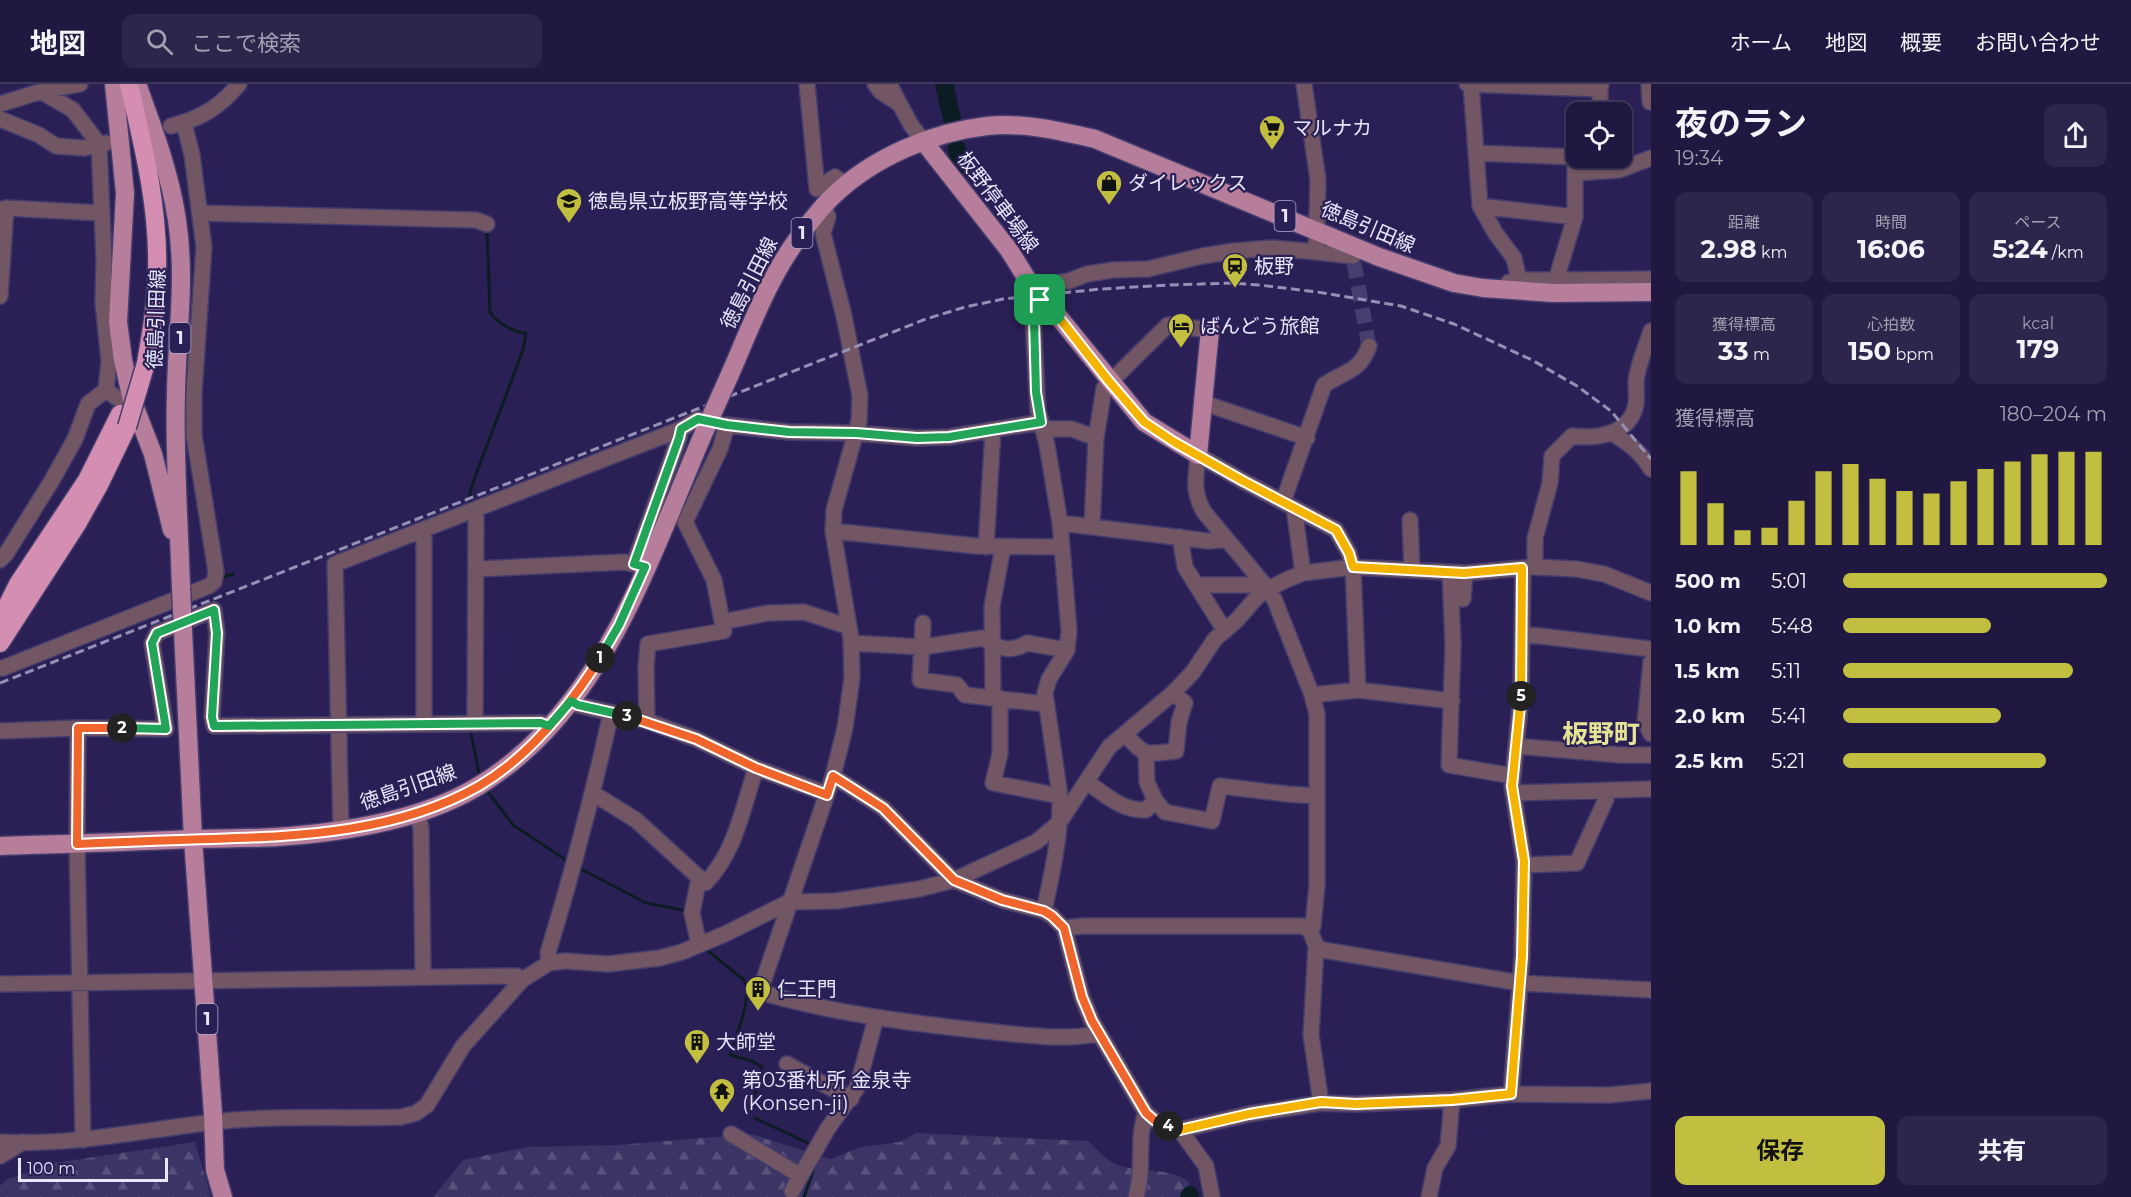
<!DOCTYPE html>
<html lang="ja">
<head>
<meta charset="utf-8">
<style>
  body { margin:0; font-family:Montserrat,"Noto Sans JP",sans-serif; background:#2d254b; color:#f1f3f6; height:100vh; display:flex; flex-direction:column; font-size:22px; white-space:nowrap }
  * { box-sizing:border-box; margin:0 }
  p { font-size:20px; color:#a2a0b1 }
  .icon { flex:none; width:33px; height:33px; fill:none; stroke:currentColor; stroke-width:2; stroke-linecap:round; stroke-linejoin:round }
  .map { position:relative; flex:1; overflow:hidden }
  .drawer { display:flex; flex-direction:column; background:#201840; width:480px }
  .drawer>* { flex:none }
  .fabs { position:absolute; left:1566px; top:18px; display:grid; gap:12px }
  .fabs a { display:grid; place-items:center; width:66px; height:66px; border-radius:12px; background:#201840; box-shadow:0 2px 4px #0004,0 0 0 2px #3d3759; font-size:30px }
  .scale { position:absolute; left:18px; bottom:15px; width:150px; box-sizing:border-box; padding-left:6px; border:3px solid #e7e6fb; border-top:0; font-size:16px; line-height:21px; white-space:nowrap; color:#e7e6fb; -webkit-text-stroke:4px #2a2056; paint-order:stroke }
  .pin { position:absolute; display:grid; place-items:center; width:51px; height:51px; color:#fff; margin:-26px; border-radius:12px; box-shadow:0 3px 9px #0006 }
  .km { position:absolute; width:30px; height:30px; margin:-15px; border-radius:50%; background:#222; color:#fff; font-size:16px; line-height:30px; text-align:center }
  .round { display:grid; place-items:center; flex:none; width:63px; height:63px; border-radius:12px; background:#2d254b }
  .summary { display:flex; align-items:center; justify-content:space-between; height:102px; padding:0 24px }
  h1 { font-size:33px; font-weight:700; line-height:45px }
  .stats { display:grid; grid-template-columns:repeat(3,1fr); gap:9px; height:102px; padding:6px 24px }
  .stats div { display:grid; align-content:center; border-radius:12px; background:#2d254b; text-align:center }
  .stats b { font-size:26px; font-weight:700 }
  .stats small { font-size:16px; font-weight:400 }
  .stats p { font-size:16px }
  .chart { height:168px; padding:12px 24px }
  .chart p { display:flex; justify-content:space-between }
  .chart svg { width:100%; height:108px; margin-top:6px; stroke:#c1be40; stroke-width:6 }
  .button { display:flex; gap:12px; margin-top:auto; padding:12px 24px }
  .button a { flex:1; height:69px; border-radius:12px; background:#c1be40; color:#111; font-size:24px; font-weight:700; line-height:69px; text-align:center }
  .button a+a { background:#2d254b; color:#f1f3f6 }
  ul { padding:0 24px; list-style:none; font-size:20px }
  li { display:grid; grid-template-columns:96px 72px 1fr; align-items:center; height:45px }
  li i { height:15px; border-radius:8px; background:#c1be40 }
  header { display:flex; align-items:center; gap:36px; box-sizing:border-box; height:84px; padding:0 30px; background:#201840; border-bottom:2px solid #3d3759 }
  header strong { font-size:28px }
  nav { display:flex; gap:33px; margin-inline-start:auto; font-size:21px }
  .search { width:420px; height:54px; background:#2d254b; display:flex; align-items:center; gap:15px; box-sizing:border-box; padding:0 21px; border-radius:12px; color:#a2a0b1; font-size:22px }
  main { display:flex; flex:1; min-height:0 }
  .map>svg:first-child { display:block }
  .forest { fill:url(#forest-firs) }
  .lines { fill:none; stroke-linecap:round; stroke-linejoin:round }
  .stream { stroke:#0b1c23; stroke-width:3 }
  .river { stroke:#0b1c23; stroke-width:18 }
  .minor-tunnel { stroke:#463e6f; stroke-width:15; stroke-dasharray:15 8; stroke-linecap:butt }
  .minor-casing { stroke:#443c6d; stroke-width:18 }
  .major-casing { stroke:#443c6d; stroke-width:21 }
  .highway-casing { stroke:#443c6d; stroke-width:21 }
  .minor { stroke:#725663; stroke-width:15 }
  .major { stroke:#b77e9b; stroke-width:18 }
  .highway { stroke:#d38eb1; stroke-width:18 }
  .rail { stroke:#9691b4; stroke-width:3; stroke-dasharray:9 4.5; stroke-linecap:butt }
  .major-bridge-casing { stroke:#443c6d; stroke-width:21; stroke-linecap:butt }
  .highway-bridge-casing { stroke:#443c6d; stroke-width:21; stroke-linecap:butt }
  .major-bridge { stroke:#b77e9b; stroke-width:18 }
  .highway-bridge { stroke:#d38eb1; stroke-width:18 }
  .split-1-casing { stroke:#fff; stroke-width:12 }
  .split-2-casing { stroke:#fff; stroke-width:12 }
  .split-3-casing { stroke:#fff; stroke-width:12 }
  .split-4-casing { stroke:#fff; stroke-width:12 }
  .split-5-casing { stroke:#fff; stroke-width:12 }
  .split-6-casing { stroke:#fff; stroke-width:12 }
  .split-1 { stroke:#22a559; stroke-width:8 }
  .split-2 { stroke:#f0652b; stroke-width:8 }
  .split-3 { stroke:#22a559; stroke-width:8 }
  .split-4 { stroke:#f0652b; stroke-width:8 }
  .split-5 { stroke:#f5b400; stroke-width:8 }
  .split-6 { stroke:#f5b400; stroke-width:8 }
  .labels { text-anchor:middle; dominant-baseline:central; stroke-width:4.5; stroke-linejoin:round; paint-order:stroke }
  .shield { fill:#2a2056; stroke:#aeabca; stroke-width:1.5 }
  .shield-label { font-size:18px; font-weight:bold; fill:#e7e6fb }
  .poi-label { font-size:20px; fill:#e7e6fb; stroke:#2a2056; text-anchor:start }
  .street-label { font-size:20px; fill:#e7e6fb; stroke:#2a2056 }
  .district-label { font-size:26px; font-weight:bold; fill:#e5e495; stroke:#2a2056 }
</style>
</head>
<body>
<header>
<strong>地図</strong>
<div class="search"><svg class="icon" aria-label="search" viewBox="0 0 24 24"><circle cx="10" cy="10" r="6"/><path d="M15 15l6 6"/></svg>ここで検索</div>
<nav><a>ホーム</a><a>地図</a><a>概要</a><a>お問い合わせ</a></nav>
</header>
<main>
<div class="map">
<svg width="1651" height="1113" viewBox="0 0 1651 1113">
  <defs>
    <pattern id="forest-firs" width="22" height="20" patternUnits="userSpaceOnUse" patternTransform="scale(1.5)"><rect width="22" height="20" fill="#3b3464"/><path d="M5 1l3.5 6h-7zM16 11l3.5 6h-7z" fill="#57517b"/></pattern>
  </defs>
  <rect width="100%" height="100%" fill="#2a2056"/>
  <!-- forest -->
  <path class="forest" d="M916 1049 1088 1057C1098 1066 1107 1078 1121 1082 1144 1089 1169 1083 1189 1098L1187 1113H433L463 1076 528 1063 618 1061 751 1050 831 1075 860 1063 900 1058Z
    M195 1058 211 1113H0V1102L6 1096 54 1079Z"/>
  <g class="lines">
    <!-- stream -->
    <path class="stream" d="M470 423V408L475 393 523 266 526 249C514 249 496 238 490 228L487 145
      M221 494 233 490
      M470 644 479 689
      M488 708 513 741 569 778
      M579 784 646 819 688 827
      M707 866 744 896C753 912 736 953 730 971L752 977 762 983 754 1013
      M755 1034 812 1061
      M804 1113 815 1081"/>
    <!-- river -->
    <path class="river" d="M944 0 952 35
      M957 65 959 81
      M1189 1113 1190 1111"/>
    <!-- minor-tunnel -->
    <path class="minor-tunnel" d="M1354 179 1369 262"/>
    <!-- minor casing -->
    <g class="minor-casing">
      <path id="minor" d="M807 0 817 105 835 93 847 101
        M875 0 881 8 898 19
        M889 0 911 41 924 58
        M1304 0 1318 96 1316 168 1353 172
        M1467 0 1600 5 1601 0
        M1471 0 1480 122 1496 150 1514 174 1519 196 1509 198
        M1649 0 1650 18
        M1600 5V28
        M0 20 39 8 80 0
        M0 35 39 51 56 62 84 64 106 59
        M171 42C200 35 220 23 239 0
        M1476 69 1575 73V133L1556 196H1519
        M1575 89 1619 86 1651 74
        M824 122 828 133 823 149 844 232 860 312 859 337 834 426 833 447 851 555 852 594 845 644 833 692 761 904 763 909C833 929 903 938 975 946 1016 950 1058 957 1098 950
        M1480 122 1575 133
        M0 126 6 124 101 129
        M201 129 476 136 487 140
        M1556 196 1651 195
        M1032 203 1069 197 1087 190 1113 186 1148 185 1202 172 1234 167 1272 164 1316 168
        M0 212 6 124
        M1040 216 1034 225 1033 236 1038 326 1047 361 1060 439 1069 547 1067 566 1049 595 1045 609 1060 712C1061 751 1052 789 1044 827
        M106 306 117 314 132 316
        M1204 319 1307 354
        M1043 345H1072L1096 354
        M1612 349C1628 359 1641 368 1651 385
        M1283 418 1324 301C1345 287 1360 288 1369 262
        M1294 424 1303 489
        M1410 436 1412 485
        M1060 439 1208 457 1221 456 1225 454
        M1092 443 1096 354 1104 304 1168 241 1210 246
        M833 447 976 462 1062 463
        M1180 453 1185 483 1225 547
        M424 454V640
        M986 463 993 347
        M0 476 6 470 51 398 75 355 88 320 106 306 109 277 103 219 104 176 99 60 73 26 42 8
        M634 480 679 354 681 345
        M1535 483V454L1550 399 1552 372 1572 352C1597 355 1630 351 1636 320 1637 313 1636 304 1636 297 1638 280 1646 263 1651 247
        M477 485 624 478 645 483
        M1450 489 1453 561 1449 681 1513 692
        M1196 501H1264
        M1463 515 1465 489
        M722 538 768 529 804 528 849 543
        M923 539 920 596 957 601 965 611 1046 620
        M1523 550 1651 565
        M851 559 922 563 983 554C997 565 1011 569 1027 559L1067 566
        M1651 578 1645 638 1651 650
        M0 584H3L209 502 214 498 216 488 194 351V308L204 163 192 71 184 39
        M1312 611 1358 606 1452 617
        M993 614 992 522 1003 463
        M1000 614V670L993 699 1060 712
        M571 617 578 621 647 637 696 655 756 684 827 710
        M647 637 646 583 648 560 724 547 714 496 685 438 720 365 727 341 789 348 856 349 917 354 949 353 1041 338
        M475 639 476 425
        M78 644 77 760 83 1056
        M0 647 78 644 166 645 152 559 157 549 214 526 217 549 212 633 214 642 541 639 549 642
        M1125 650C1147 674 1144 670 1176 667L1179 638 1185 619 1173 609
        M1516 662 1620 671H1651
        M1146 670 1147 698 1155 716
        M833 692 883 724 954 796 1002 816 1044 827 1052 832 1064 844 1082 913 1092 937 1146 1029C1136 1055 1145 1084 1136 1113
        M1087 698C1106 711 1122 727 1146 726L1155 716 1165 728 1212 737 1220 702 1287 710 1316 712
        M1513 709 1651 705
        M594 710 636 736 705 799C735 770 743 723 756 684
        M417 728 421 744 423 892
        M341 747 335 480 681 345 698 335 718 339
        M1524 781 1577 779 1610 706
        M1064 844 1083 842H1302L1310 846
        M699 861 692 829 699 794
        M1316 862 1323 866 1520 899 1651 906
        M549 879 548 869C572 790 593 710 611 629
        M0 900 517 892 522 896
        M787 980 851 1015
        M1511 1010 1522 873 1524 777 1512 702 1521 613 1523 484
        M1321 1019 1311 951 1316 862 1310 846 1313 842 1317 801V630L1312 611 1275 517 1268 505 1204 428C1192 407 1196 394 1198 371L1243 397 1336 446 1349 469 1353 483 1358 606
        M1146 1029 1154 1036 1180 1046 1249 1030 1321 1019 1356 1020 1452 1016 1511 1010 1609 1011 1651 1007
        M1180 1046 1206 1082 1212 1113
        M731 1050 801 1092
        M0 1058C72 1062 143 1046 214 1038 276 1031 339 1035 401 1033L416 1029 427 1021 463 962 522 896 549 879 565 877 608 880 660 874 682 868 725 850 789 818 836 817 919 805 954 796 1036 758 1059 739 1109 663 1173 609 1193 588 1215 555 1236 537 1257 513 1268 505 1286 496 1303 489 1353 483 1465 489 1535 483 1576 485 1604 490 1651 509
        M0 1072 23 1058
        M792 1107 828 1044 857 1004 876 934
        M1429 1113 1435 1084 1448 1062 1452 1016"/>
    </g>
    <!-- major casing -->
    <g class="major-casing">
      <path id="major" d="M114 0 125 109 118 238 123 276 132 316 153 370 172 446
        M137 0C153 44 170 89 177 136 186 196 177 249 176 308 174 373 179 439 181 504
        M924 58 1009 166 1040 216 1053 226 1144 338 1198 371 1210 246
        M731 288C751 242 769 193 799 153 810 138 821 123 834 111 874 73 933 48 987 42 1023 38 1060 47 1095 55L1379 173 1454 199 1483 204 1553 209 1651 208
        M183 546 193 755 213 1030 215 1086 223 1113
        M0 762C64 760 129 758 193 755 225 754 258 755 290 752 351 747 427 734 480 701 514 680 546 650 571 617 631 540 666 435 705 346"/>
    </g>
    <!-- highway casing -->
    <g class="highway-casing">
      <path id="highway" d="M129 0C143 61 159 124 157 187 157 218 151 249 146 279
        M0 536 18 500 87 396 120 330
        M0 559 77 440 99 401 127 343"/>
    </g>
    <!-- minor -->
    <use href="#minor" class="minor"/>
    <!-- major -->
    <use href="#major" class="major"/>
    <!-- highway -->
    <use href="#highway" class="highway"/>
    <!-- rail -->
    <path class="rail" d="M0 599 926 235 965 223 1003 215 1101 205 1170 201 1232 199 1259 201 1317 208 1401 222 1454 240 1532 276 1577 302 1611 327 1651 375"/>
    <!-- major-bridge casing -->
    <g class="major-bridge-casing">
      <path id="major-bridge" d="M705 346 731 288
        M181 504 183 546"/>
    </g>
    <!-- highway-bridge casing -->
    <g class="highway-bridge-casing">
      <path id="highway-bridge" d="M127 343 146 279"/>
    </g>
    <!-- major-bridge -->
    <use href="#major-bridge" class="major-bridge"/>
    <!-- highway-bridge -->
    <use href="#highway-bridge" class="highway-bridge"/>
  </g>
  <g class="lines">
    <!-- split-1 casing -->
    <g class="split-1-casing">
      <path id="split-1" d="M600 574 619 541 645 483 634 480 679 354 681 345 698 335 727 341 789 348 856 349 917 354 949 353 1041 338 1036 308 1034 236V225L1040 216"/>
    </g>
    <!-- split-2 casing -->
    <g class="split-2-casing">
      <path id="split-2" d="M122 644H78L77 760C122 758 168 756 213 755 304 752 398 748 479 702 530 672 569 623 600 574"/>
    </g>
    <!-- split-3 casing -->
    <g class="split-3-casing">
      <path id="split-3" d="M122 644 166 645 152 559 157 549 214 526 217 549 212 633 214 642 541 639 549 642 571 617 578 621 627 632"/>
    </g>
    <!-- split-4 casing -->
    <g class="split-4-casing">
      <path id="split-4" d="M627 632 696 655 756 684 827 711 833 692 883 724 954 796 1002 816 1044 827 1052 832 1064 844 1082 913 1092 937 1146 1029 1154 1036 1168 1042"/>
    </g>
    <!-- split-5 casing -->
    <g class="split-5-casing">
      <path id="split-5" d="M1168 1042 1180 1046 1249 1030 1321 1018 1356 1020 1452 1016 1511 1010 1522 873 1524 777 1512 702 1521 612"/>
    </g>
    <!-- split-6 casing -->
    <g class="split-6-casing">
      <path id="split-6" d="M1040 216 1053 226 1108 296 1144 338 1174 358 1243 397 1336 446 1349 469 1353 483 1464 489 1522 484 1521 612"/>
    </g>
    <!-- split-1 -->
    <use href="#split-1" class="split-1"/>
    <!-- split-2 -->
    <use href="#split-2" class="split-2"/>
    <!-- split-3 -->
    <use href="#split-3" class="split-3"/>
    <!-- split-4 -->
    <use href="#split-4" class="split-4"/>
    <!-- split-5 -->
    <use href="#split-5" class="split-5"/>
    <!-- split-6 -->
    <use href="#split-6" class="split-6"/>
  </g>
  <!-- icons -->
  <defs>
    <g id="supermarket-pin" transform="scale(1.35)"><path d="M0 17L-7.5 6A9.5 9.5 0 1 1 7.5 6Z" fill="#c1be40" stroke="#2a2056"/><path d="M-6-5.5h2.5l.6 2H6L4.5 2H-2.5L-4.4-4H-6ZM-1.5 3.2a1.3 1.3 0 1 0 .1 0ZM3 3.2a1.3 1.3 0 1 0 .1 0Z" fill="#111"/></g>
    <g id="shop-pin" transform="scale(1.35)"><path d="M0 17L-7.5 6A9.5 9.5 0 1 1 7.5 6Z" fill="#c1be40" stroke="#2a2056"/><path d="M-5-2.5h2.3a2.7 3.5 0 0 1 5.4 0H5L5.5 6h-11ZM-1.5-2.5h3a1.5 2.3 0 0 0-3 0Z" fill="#111"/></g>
    <g id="school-pin" transform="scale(1.35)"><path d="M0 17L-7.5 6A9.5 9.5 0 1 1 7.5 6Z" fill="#c1be40" stroke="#2a2056"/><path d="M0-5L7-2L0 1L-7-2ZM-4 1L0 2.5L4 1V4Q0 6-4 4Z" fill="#111"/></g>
    <g id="station-pin" transform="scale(1.35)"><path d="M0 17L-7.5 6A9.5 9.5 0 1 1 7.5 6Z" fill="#c1be40" stroke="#2a2056"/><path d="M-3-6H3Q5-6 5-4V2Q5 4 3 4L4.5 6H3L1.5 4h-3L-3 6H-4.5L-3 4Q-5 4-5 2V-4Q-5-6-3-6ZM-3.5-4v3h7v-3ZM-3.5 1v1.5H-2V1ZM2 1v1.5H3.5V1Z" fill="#111"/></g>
    <g id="hotel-pin" transform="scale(1.35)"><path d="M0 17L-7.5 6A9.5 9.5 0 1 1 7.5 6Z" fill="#c1be40" stroke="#2a2056"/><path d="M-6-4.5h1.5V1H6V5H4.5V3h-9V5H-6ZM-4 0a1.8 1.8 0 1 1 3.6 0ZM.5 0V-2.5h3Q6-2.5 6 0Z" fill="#111"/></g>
    <g id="building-pin" transform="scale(1.35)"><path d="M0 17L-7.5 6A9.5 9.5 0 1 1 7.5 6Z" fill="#c1be40" stroke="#2a2056"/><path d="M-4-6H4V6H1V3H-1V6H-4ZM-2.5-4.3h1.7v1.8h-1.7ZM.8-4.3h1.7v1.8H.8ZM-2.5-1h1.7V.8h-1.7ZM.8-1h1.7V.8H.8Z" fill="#111"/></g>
    <g id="temple-pin" transform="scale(1.35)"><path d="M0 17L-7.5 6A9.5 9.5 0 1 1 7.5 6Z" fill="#c1be40" stroke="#2a2056"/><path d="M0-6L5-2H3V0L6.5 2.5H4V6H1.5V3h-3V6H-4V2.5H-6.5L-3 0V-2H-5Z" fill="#111"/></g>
  </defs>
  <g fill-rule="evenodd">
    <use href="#supermarket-pin" x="1272" y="44"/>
    <use href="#shop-pin" x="1109" y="99"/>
    <use href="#school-pin" x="569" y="117"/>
    <use href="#station-pin" x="1235" y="182"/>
    <use href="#hotel-pin" x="1181" y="242"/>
    <use href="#building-pin" x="758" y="905"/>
    <use href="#building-pin" x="697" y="958"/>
    <use href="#temple-pin" x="722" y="1007"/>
  </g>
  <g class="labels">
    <!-- shield labels -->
    <g class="shield">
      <rect x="1274.5" y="117" width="21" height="30" rx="4.5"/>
      <rect x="791.5" y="134" width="21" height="30" rx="4.5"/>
      <rect x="169.5" y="239" width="21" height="30" rx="4.5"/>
      <rect x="196.5" y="920" width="21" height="30" rx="4.5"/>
    </g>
    <g class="shield-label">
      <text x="1285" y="132">1</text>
      <text x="802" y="149">1</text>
      <text x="180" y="254">1</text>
      <text x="207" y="935">1</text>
    </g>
    <!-- poi labels -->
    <g class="poi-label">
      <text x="1292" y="44">マルナカ</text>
      <text x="1128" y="99">ダイレックス</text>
      <text x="588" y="117">徳島県立板野高等学校</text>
      <text x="1254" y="182">板野</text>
      <text x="1200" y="242">ばんどう旅館</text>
      <text x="777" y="905">仁王門</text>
      <text x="716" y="958">大師堂</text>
      <text x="742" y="996">第03番札所 金泉寺<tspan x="742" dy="23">(Konsen-ji)</tspan></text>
    </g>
    <!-- street labels -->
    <g class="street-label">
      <text transform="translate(998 118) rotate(53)">板野停車場線</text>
      <text transform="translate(1368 143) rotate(23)">徳島引田線</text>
      <text transform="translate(749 199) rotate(-63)">徳島引田線</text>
      <text transform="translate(156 235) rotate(-88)">徳島引田線</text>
      <text transform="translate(408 703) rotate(-19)">徳島引田線</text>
    </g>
    <!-- district labels -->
    <g class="district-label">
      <text x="1601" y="650">板野町</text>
    </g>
  </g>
</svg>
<div class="fabs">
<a><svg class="icon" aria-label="locate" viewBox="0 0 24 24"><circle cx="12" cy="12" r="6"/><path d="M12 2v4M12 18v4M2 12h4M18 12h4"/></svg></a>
</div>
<div class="scale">100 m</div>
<div class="pin" style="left:1040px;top:216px;background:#1e9e55"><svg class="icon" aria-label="arrive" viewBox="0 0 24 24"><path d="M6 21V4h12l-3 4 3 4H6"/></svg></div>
<b class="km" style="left:600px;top:574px">1</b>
<b class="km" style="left:122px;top:644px">2</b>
<b class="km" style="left:627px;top:632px">3</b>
<b class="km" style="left:1168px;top:1042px">4</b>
<b class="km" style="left:1521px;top:612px">5</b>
</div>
<section class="drawer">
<div class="summary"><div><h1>夜のラン</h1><p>19:34</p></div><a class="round"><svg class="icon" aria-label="share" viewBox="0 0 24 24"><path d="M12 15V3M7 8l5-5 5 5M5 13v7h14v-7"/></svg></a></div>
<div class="stats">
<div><p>距離</p><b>2.98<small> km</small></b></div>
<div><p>時間</p><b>16:06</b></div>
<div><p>ペース</p><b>5:24<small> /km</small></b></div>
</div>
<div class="stats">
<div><p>獲得標高</p><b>33<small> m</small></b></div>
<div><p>心拍数</p><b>150<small> bpm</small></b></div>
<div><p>kcal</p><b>179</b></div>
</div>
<div class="chart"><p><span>獲得標高</span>180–204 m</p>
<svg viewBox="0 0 160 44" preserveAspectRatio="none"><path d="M5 44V14M15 44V27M25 44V38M35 44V37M45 44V26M55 44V14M65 44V11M75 44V17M85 44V22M95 44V23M105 44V18M115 44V13M125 44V10M135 44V7M145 44V6M155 44V6"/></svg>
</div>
<ul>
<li><b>500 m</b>5:01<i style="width:100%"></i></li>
<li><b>1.0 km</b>5:48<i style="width:56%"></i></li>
<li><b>1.5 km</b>5:11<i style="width:87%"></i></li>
<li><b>2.0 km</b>5:41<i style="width:60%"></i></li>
<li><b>2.5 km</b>5:21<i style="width:77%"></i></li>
</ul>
<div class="button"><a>保存</a><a>共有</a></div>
</section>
</main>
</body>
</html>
